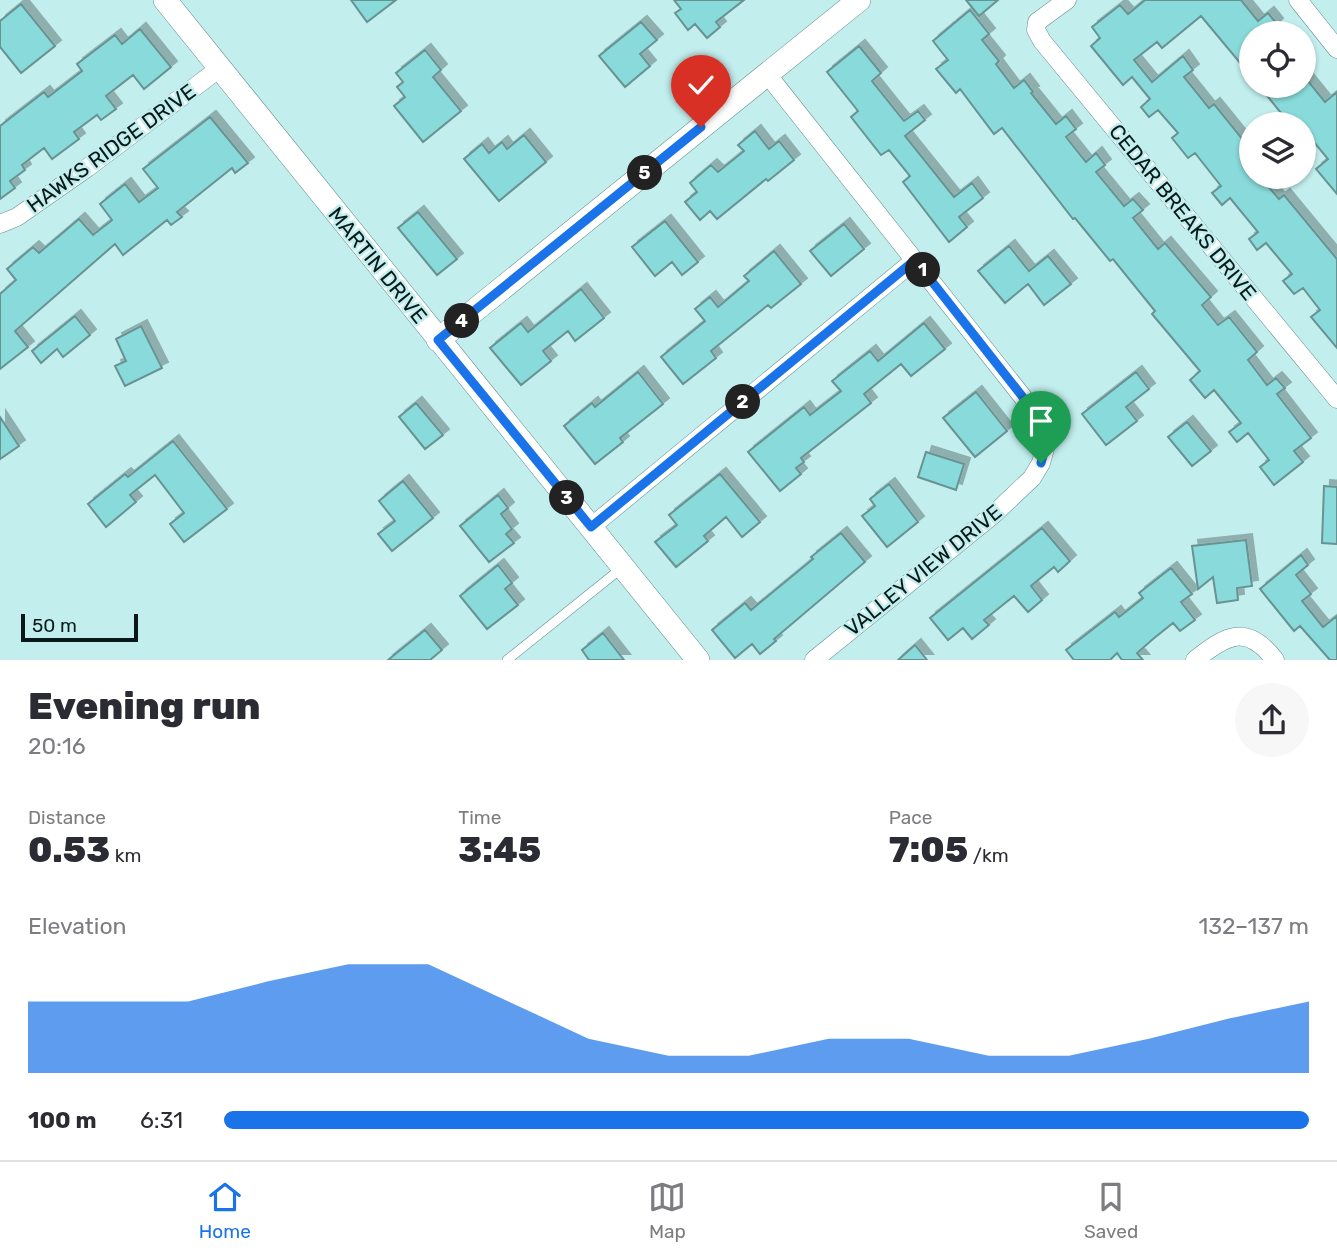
<!DOCTYPE html>
<html lang="en">
<head>
<meta charset="utf-8">
<style>
  body { margin:0; font-family:Rubik,sans-serif; background:#f7f7f7; color:#2b2b33; height:100vh; display:flex; flex-direction:column; font-size:26px; white-space:nowrap }
  * { box-sizing:border-box; margin:0 }
  p { font-size:23px; color:#7c7c81 }
  .icon { flex:none; width:38px; height:38px; fill:none; stroke:currentColor; stroke-width:2; stroke-linecap:round; stroke-linejoin:round }
  .map { position:relative; height:660px; overflow:hidden }
  .details { display:flex; flex-direction:column; background:#fff; flex:1 }
  .details>* { flex:none }
  .controls { position:absolute; left:1239px; top:21px; display:grid; gap:14px }
  .controls a { display:grid; place-items:center; width:77px; height:77px; border-radius:50%; background:#fff; box-shadow:0 2px 5px #0004; font-size:35px }
  .scale { position:absolute; left:21px; bottom:18px; width:117px; box-sizing:border-box; padding-left:7px; border:4px solid #091919; border-top:0; font-size:19px; line-height:24px; white-space:nowrap; color:#091919; -webkit-text-stroke:5px #c3eeee; paint-order:stroke }
  .pin { position:absolute; display:grid; place-items:center; width:60px; height:60px; color:#fff; margin:-72px -30px; border-radius:50% 50% 50% 0; rotate:-45deg; box-shadow:0 0 7px #0007 }
  .pin .icon { rotate:45deg }
  .km { position:absolute; width:35px; height:35px; margin:-18px; border-radius:50%; background:#222; color:#fff; font-size:19px; line-height:35px; text-align:center }
  .round { display:grid; place-items:center; flex:none; width:74px; height:74px; border-radius:37px; background:#f7f7f7 }
  .headline { display:flex; align-items:center; justify-content:space-between; height:119px; padding:0 28px }
  h1 { font-size:38px; font-weight:800; line-height:52px }
  .figures { display:grid; grid-template-columns:repeat(3,1fr); gap:10px; height:119px; padding:7px 28px }
  .figures div { display:grid; align-content:center }
  .figures b { font-size:35px; font-weight:800 }
  .figures small { font-size:19px; font-weight:400 }
  .figures p { font-size:19px }
  .chart { height:196px; padding:14px 28px }
  .chart p { display:flex; justify-content:space-between }
  .chart svg { width:100%; height:126px; margin-top:7px; fill:#1a73e8; opacity:.7 }
  ul { padding:0 28px; list-style:none; font-size:23px }
  li { display:grid; grid-template-columns:112px 84px 1fr; align-items:center; height:52px }
  li i { height:18px; border-radius:9px; background:#1a73e8 }
  .tabs { display:flex; justify-content:space-around; align-items:center; height:98px; border-top:2px solid #e1e1e2; background:#fff; font-size:19px; color:#7c7c81 }
  .tabs a { display:grid; justify-items:center; gap:4px }
  .tabs .active { color:#1a73e8 }
  .map>svg:first-child { display:block }
  .building { fill:#89dada; stroke:#699292; stroke-width:2; filter:url(#shadow) }
  .lines { fill:none; stroke-linecap:round; stroke-linejoin:round }
  .service-casing { stroke:#648d8e; stroke-width:10 }
  .minor-casing { stroke:#648d8e; stroke-width:19 }
  .tertiary-casing { stroke:#648d8e; stroke-width:24 }
  .service { stroke:#fff; stroke-width:9 }
  .minor { stroke:#fff; stroke-width:18 }
  .tertiary { stroke:#fff; stroke-width:23 }
  .route-casing { stroke:#fff; stroke-width:14 }
  .route { stroke:#1a73e8; stroke-width:9 }
  .labels { text-anchor:middle; dominant-baseline:central; stroke-width:5; stroke-linejoin:round; paint-order:stroke }
  .street-label { font-size:21px; fill:#091919; stroke:#c3eeee }
</style>
</head>
<body>
<div class="map">
<svg width="1337" height="660" viewBox="0 0 1337 660">
  <defs>
    <filter id="shadow"><feDropShadow dx="6" dy="-6" stdDeviation="0" flood-color="#0004"/></filter>
  </defs>
  <rect width="100%" height="100%" fill="#c3eeee"/>
  <!-- building -->
  <path class="building" d="M351 0H396L367 22Z
    M674 0H744L716 22 720 27 707 38 695 24 688 30 675 13 681 9Z
    M966 0H998L979 16Z
    M1145 0H1241L1258 21 1268 13 1277 24 1268 33H1251V76L1201 16 1162 48 1157 42 1134 60 1152 82 1183 56 1193 70 1184 77 1209 108 1214 104 1244 141 1243 143 1251 153V177H1260L1279 199 1284 195 1337 259V348L1311 317 1320 310 1303 288 1294 294 1283 281 1292 274 1266 243 1257 250 1249 239 1258 232 1230 198 1222 205 1212 193 1221 186 1195 153 1188 158 1172 138 1178 133 1158 110 1149 117 1141 107 1150 99 1132 77 1123 85 1091 46 1100 38 1092 27 1120 5 1128 14Z
    M21 4 55 46 21 73 0 47V21Z
    M970 10 989 34 982 40 999 61 996 64 1014 88 1024 80 1033 92 1031 93 1056 124 1066 116 1076 129 1066 137 1086 162 1096 153 1105 165 1096 172 1124 206 1133 199 1143 210 1133 218 1158 249 1165 243 1211 297 1202 305 1218 325 1229 317 1257 352 1248 360 1267 385 1276 378 1285 388 1277 394 1311 438 1294 451 1303 462 1274 485 1260 467 1269 460 1248 433 1237 442 1229 432 1241 423 1214 390 1205 398 1190 380 1200 371 1152 314 1155 311 1113 259 1110 261 1075 218 1073 219 1002 128 994 134 960 89 956 93 936 69 948 60 933 41Z
    M641 22 657 40 640 54 650 66 625 87 599 56Z
    M140 29 171 67 144 89 133 75 106 96 116 109 101 120 97 115 74 132 79 139 52 159 44 148 22 165 25 170 10 181 15 188 0 199V126L44 92 48 97 82 71 77 64 115 35 122 44Z
    M859 46 881 73 872 81 904 121 918 111 925 120 905 136 954 197 972 183 983 198 959 217 967 227 949 242 903 182 910 176 889 150 881 155 851 117 858 111 827 72Z
    M425 50 441 70 433 77 461 111 423 142 394 106 405 97 397 87 403 82 396 73Z
    M1304 76 1325 102 1337 92V194L1316 169 1328 159 1304 130V124H1290L1259 86H1304Z
    M210 117 248 163 235 173 232 168 177 212 182 217 171 225 167 220 123 255 115 244 15 331 28 347 0 369V294L16 280 7 269 33 247 39 253 79 219 93 235 112 220 100 204 125 184 139 202 158 188 143 169Z
    M755 131 769 149 779 141 794 160 768 181 766 179 717 219 710 211 700 220 685 202 697 192 690 183 711 165 718 172 744 151 738 145Z
    M524 135 546 162 499 201 464 159 482 144 489 153 502 142 507 149Z
    M418 212 457 259 437 275 398 228Z
    M665 221 698 262 682 275 672 262 655 276 632 247Z
    M844 224 864 249 831 276 810 251Z
    M1009 246 1029 271 1048 256 1071 284 1044 305 1028 284 1005 303 978 271Z
    M774 251 801 284 771 308 768 305 711 351 716 358 683 384 661 357 705 321 695 309 710 297 718 307 749 281 744 276Z
    M581 289 604 318 575 341 568 331 543 351 551 361 521 385 490 348 521 323 528 332Z
    M75 316 90 335 63 357 57 349 41 363 32 351Z
    M924 323 945 349 911 376 901 364 864 394 871 403 801 458 804 462 796 468 801 474 780 491 748 452 804 407 810 415 841 391 832 381 870 351 878 361Z
    M141 326 162 368 125 386 115 366 126 361 116 339Z
    M638 372 663 404 620 438 623 442 595 464 564 426 592 403 595 407Z
    M1136 372 1149 389 1126 407 1137 421 1106 445 1082 414Z
    M976 392 1007 431 975 457 943 418Z
    M416 403 443 435 425 449 399 417Z
    M0 417 19 446 0 459Z
    M1187 422 1211 451 1192 466 1168 437Z
    M173 441 227 509 184 542 170 524 184 513 155 475 130 495 136 502 106 527 88 504 125 474 128 477Z
    M926 452 964 464 956 490 918 477Z
    M720 474 760 522 742 537 726 517 704 536 708 541 676 567 655 542 677 525 669 515Z
    M403 481 433 518 392 551 378 534 395 521 379 501Z
    M889 484 918 522 887 547 862 516 875 506 870 499Z
    M1324 486 1337 487V544L1322 543Z
    M498 495 508 508 501 514 512 529 506 534 514 543 489 562 460 526Z
    M1042 528 1070 561 1058 572 1054 567 1031 586 1042 600 1028 612 1014 596 984 620 989 625 972 639 963 628 948 640 930 618Z
    M841 533 865 562 774 639 776 641 760 654 752 644 735 658 712 630 745 603 751 610 813 559 811 557Z
    M1246 540 1252 586 1237 588 1238 600 1217 603 1213 577 1198 589 1192 546Z
    M1301 555 1308 565 1296 575 1311 594 1302 601 1323 627 1337 616V660H1330L1300 626 1294 631 1260 589Z
    M498 565 512 583 505 589 518 605 487 629 460 596Z
    M1171 568 1192 594 1181 602 1195 620 1180 631 1173 623 1153 639 1137 653 1143 660H1122L1117 653 1110 660H1074L1066 650 1115 612 1119 617 1143 598 1139 593Z
    M425 630 442 650 430 660H388Z
    M603 633 624 660H589L582 650Z
    M915 645 927 660H898Z"/>
  <g class="lines">
    <!-- service casing -->
    <g class="service-casing">
      <path id="service" d="M507 660 623 567"/>
    </g>
    <!-- minor casing -->
    <g class="minor-casing">
      <path id="minor" d="M1067 0 1037 22 1036 30 1042 41 1337 399
        M1298 0 1337 49
        M767 74 1022 396 1042 425 1046 445 1041 463 1032 478 994 514 814 660
        M0 224 17 217 87 168 220 68
        M591 527 915 260
        M1195 660C1226 635 1247 623 1275 660"/>
    </g>
    <!-- tertiary casing -->
    <g class="tertiary-casing">
      <path id="tertiary" d="M165 0 698 660
        M438 340 859 0"/>
    </g>
    <!-- service -->
    <use href="#service" class="service"/>
    <!-- minor -->
    <use href="#minor" class="minor"/>
    <!-- tertiary -->
    <use href="#tertiary" class="tertiary"/>
  </g>
  <g class="lines">
    <!-- route casing -->
    <g class="route-casing">
      <path id="route" d="M701 127 438 340 591 527 915 260 1022 396 1042 425 1046 445 1041 463"/>
    </g>
    <!-- route -->
    <use href="#route" class="route"/>
  </g>
  <g class="labels">
    <!-- street labels -->
    <g class="street-label">
      <text transform="translate(111 148) rotate(-36)">HAWKS RIDGE DRIVE</text>
      <text transform="translate(1183 212) rotate(51)">CEDAR BREAKS DRIVE</text>
      <text transform="translate(378 265) rotate(51)">MARTIN DRIVE</text>
      <text transform="translate(923 570) rotate(-39)">VALLEY VIEW DRIVE</text>
    </g>
  </g>
</svg>
<div class="controls">
<a><svg class="icon" aria-label="locate" viewBox="0 0 24 24"><circle cx="12" cy="12" r="6"/><path d="M12 2v4M12 18v4M2 12h4M18 12h4"/></svg></a>
<a><svg class="icon" aria-label="layers" viewBox="0 0 24 24"><path d="M12 4l9 5-9 5-9-5zM3 14l9 5 9-5"/></svg></a>
</div>
<div class="scale">50 m</div>
<div class="pin" style="left:1041px;top:463px;background:#1e9e55"><svg class="icon" aria-label="arrive" viewBox="0 0 24 24"><path d="M6 21V4h12l-3 4 3 4H6"/></svg></div>
<div class="pin" style="left:701px;top:127px;background:#d93025"><svg class="icon" aria-label="check" viewBox="0 0 24 24"><path d="M5 12l5 5 9-10"/></svg></div>
<b class="km" style="left:923px;top:270px">1</b>
<b class="km" style="left:743px;top:402px">2</b>
<b class="km" style="left:567px;top:498px">3</b>
<b class="km" style="left:462px;top:321px">4</b>
<b class="km" style="left:645px;top:173px">5</b>
</div>
<section class="details">
<div class="headline"><div><h1>Evening run</h1><p>20:16</p></div><a class="round"><svg class="icon" aria-label="share" viewBox="0 0 24 24"><path d="M12 15V3M7 8l5-5 5 5M5 13v7h14v-7"/></svg></a></div>
<div class="figures">
<div><p>Distance</p><b>0.53<small> km</small></b></div>
<div><p>Time</p><b>3:45</b></div>
<div><p>Pace</p><b>7:05<small> /km</small></b></div>
</div>
<div class="chart"><p><span>Elevation</span>132–137 m</p>
<svg viewBox="0 0 160 44" preserveAspectRatio="none"><path d="M0 44V19L10 19L20 19L30 12L40 6L50 6L60 19L70 32L80 38L90 38L100 32L110 32L120 38L130 38L140 32L150 25L160 19V44z"/></svg>
</div>
<ul>
<li><b>100 m</b>6:31<i style="width:100%"></i></li>
</ul>
</section>
<nav class="tabs">
<a class="active"><svg class="icon" aria-label="home" viewBox="0 0 24 24"><path d="M3 11l9-7 9 7M6 9v11h12V9"/></svg>Home</a>
<a><svg class="icon" aria-label="map" viewBox="0 0 24 24"><path d="M3 6l6-2 6 2 6-2v14l-6 2-6-2-6 2zM9 4v14M15 6v14"/></svg>Map</a>
<a><svg class="icon" aria-label="saved" viewBox="0 0 24 24"><path d="M7 4h10v16l-5-4-5 4z"/></svg>Saved</a>
</nav>
</body>
</html>
